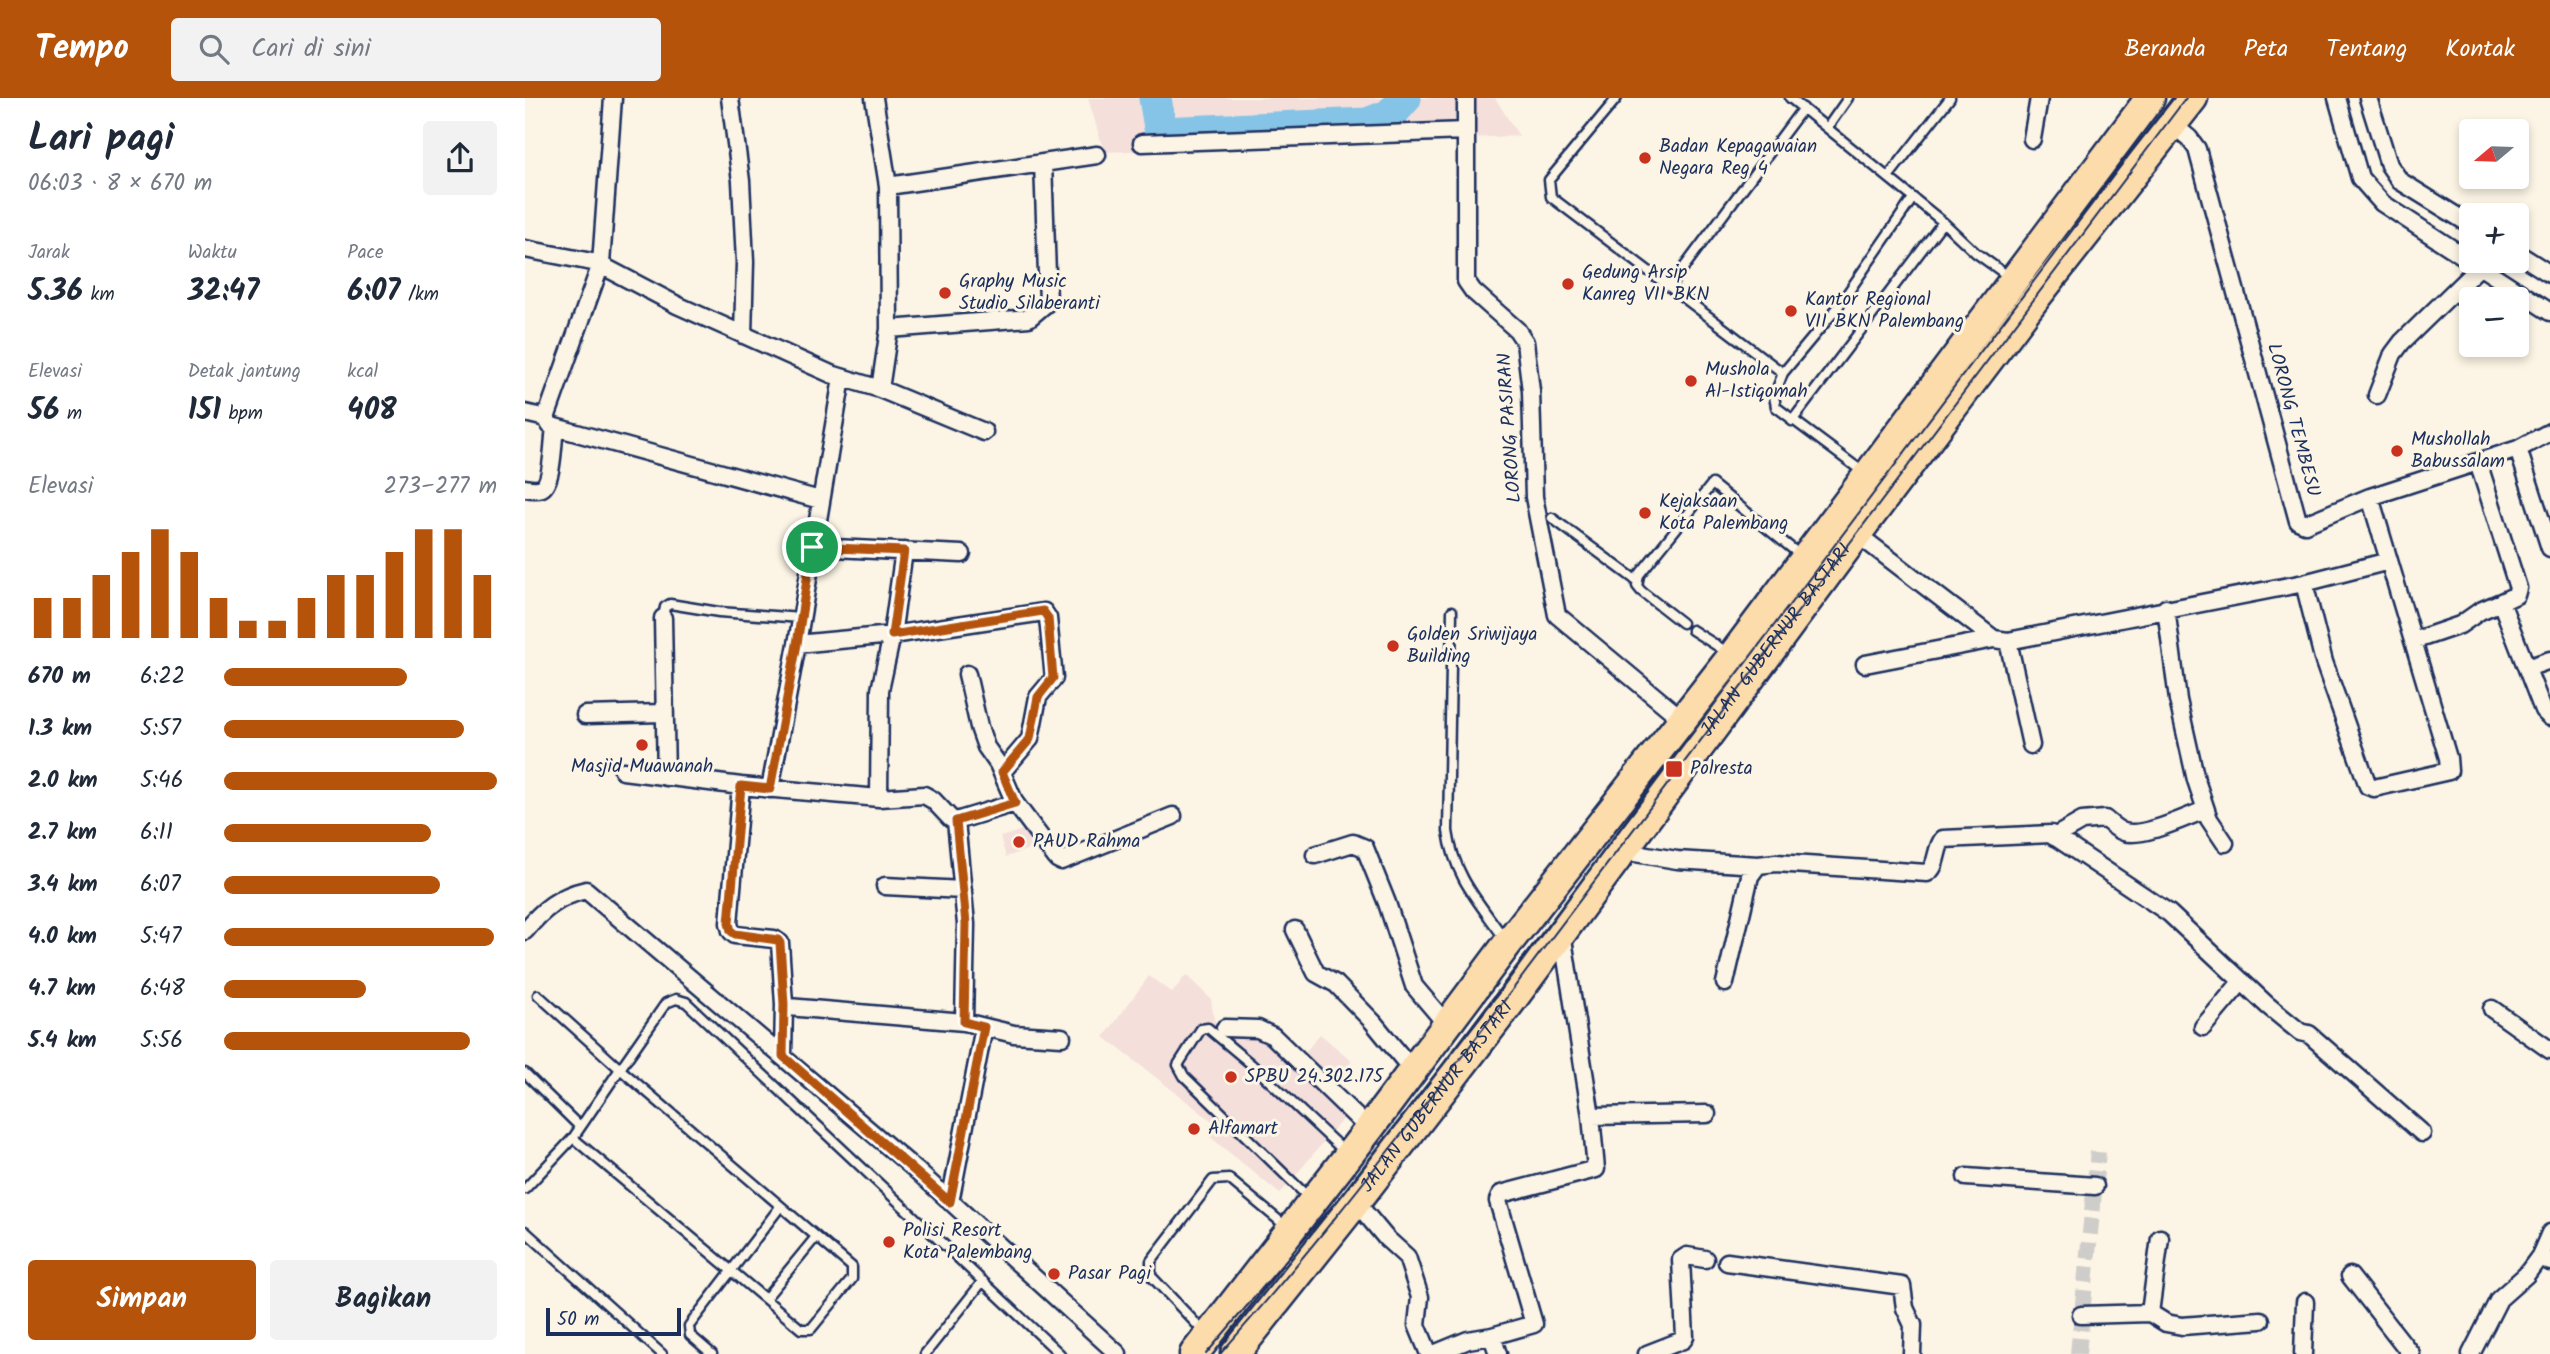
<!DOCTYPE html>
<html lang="id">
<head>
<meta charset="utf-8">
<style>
  body { margin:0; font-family:Kalam,sans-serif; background:#f2f2f3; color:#1f2937; height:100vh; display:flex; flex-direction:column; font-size:26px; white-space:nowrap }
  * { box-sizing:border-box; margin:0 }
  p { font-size:23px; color:#747a83 }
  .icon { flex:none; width:38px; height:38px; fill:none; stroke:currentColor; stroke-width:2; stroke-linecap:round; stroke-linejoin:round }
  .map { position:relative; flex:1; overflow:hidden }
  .side { display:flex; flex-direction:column; background:#fff; width:525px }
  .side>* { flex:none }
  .needle { width:46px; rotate:251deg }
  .fabs { position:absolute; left:1934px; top:21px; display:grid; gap:14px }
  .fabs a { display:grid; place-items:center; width:70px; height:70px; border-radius:7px; background:#fff; box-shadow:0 4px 10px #0003; font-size:35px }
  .scale { position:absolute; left:21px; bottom:18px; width:135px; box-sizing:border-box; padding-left:7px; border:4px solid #1b2f5e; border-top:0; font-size:19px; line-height:24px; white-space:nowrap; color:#1b2f5e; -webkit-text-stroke:5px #fcf5e5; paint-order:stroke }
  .pin { position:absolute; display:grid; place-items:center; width:60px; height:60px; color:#fff; margin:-30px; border:4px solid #fff; border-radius:50%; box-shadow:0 2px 7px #0007 }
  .round { display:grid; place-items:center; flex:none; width:74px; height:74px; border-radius:7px; background:#f2f2f3 }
  .head { display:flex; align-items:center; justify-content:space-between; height:119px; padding:0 28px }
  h1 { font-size:38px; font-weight:700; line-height:52px }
  .figures { display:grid; grid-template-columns:repeat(3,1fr); gap:10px; height:119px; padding:7px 28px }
  .figures div { display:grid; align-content:center }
  .figures b { font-size:30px; font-weight:700 }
  .figures small { font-size:19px; font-weight:400 }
  .figures p { font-size:19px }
  .chart { height:196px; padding:14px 28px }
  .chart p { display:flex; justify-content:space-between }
  .chart svg { width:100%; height:126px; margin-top:7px; stroke:#b45309; stroke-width:6 }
  .cta { display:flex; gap:14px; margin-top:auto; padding:14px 28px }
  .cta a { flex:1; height:80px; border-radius:7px; background:#b45309; color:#fff; font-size:28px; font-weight:700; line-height:80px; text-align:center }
  .cta a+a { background:#f2f2f3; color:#1f2937 }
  ul { padding:0 28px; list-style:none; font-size:23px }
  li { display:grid; grid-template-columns:112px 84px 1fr; align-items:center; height:52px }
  li i { height:18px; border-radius:9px; background:#b45309 }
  header { display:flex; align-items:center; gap:42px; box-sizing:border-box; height:98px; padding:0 35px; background:#b45309; color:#fff }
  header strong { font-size:33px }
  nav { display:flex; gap:38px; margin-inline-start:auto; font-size:24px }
  .search { width:490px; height:63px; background:#f2f2f3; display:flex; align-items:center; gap:18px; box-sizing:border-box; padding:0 24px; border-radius:7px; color:#747a83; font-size:26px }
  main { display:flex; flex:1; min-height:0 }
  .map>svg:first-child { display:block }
  .built { fill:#f4dfdb }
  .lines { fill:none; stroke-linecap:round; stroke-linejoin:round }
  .river { stroke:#85c4e6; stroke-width:33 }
  .minor-tunnel { stroke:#cfcdca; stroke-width:16; stroke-dasharray:16 8; stroke-linecap:butt }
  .service-casing { stroke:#1b2f5e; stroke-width:13 }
  .minor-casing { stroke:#1b2f5e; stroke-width:21 }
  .trunk-casing { stroke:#1b2f5e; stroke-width:33 }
  .service { stroke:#fcf5e5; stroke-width:8 }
  .minor { stroke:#fcf5e5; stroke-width:16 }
  .trunk { stroke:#fddcac; stroke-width:28 }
  .tram { stroke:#1b2f5e; stroke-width:2 }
  .route-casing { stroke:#fff; stroke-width:14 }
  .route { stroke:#b45309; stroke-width:9 }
  .poi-dot { fill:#c8321e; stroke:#fcf5e5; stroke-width:2.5 }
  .labels { text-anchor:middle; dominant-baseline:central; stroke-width:6; stroke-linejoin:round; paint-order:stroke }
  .poi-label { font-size:19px; fill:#1b2f5e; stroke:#fcf5e5; text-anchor:start }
  .street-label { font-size:19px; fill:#1b2f5e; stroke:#fcf5e5 }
</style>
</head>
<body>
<header>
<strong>Tempo</strong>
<div class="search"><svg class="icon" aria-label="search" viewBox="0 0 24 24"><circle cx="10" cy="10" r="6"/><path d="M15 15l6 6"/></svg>Cari di sini</div>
<nav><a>Beranda</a><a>Peta</a><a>Tentang</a><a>Kontak</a></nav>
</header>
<main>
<section class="side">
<div class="head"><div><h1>Lari pagi</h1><p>06:03 · 8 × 670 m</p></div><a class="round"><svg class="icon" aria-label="share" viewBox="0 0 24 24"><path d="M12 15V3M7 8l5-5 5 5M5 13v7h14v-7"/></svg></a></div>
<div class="figures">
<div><p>Jarak</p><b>5.36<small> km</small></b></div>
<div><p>Waktu</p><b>32:47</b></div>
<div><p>Pace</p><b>6:07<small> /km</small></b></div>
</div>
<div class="figures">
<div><p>Elevasi</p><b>56<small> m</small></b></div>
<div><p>Detak jantung</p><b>151<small> bpm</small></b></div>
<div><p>kcal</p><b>408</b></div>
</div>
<div class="chart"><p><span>Elevasi</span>273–277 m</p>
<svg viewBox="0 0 160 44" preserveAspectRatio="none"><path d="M5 44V30M15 44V30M25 44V22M35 44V14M45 44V6M55 44V14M65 44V30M75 44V38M85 44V38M95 44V30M105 44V22M115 44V22M125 44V14M135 44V6M145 44V6M155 44V22"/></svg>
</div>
<ul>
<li><b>670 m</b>6:22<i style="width:67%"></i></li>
<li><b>1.3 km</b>5:57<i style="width:88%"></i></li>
<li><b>2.0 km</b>5:46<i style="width:100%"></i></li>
<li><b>2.7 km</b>6:11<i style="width:76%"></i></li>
<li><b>3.4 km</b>6:07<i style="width:79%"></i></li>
<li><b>4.0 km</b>5:47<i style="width:99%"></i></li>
<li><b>4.7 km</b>6:48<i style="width:52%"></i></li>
<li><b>5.4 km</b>5:56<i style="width:90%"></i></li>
</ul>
<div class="cta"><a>Simpan</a><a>Bagikan</a></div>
</section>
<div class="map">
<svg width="2025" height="1256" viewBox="0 0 2025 1256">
  <rect width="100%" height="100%" fill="#fcf5e5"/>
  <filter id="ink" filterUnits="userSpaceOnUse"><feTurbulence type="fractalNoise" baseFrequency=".0143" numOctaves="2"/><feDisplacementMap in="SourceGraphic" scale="14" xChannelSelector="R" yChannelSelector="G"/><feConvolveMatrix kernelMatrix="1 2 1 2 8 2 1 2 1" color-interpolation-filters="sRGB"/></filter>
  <g filter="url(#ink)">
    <!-- built -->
    <path class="built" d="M563 0H970L994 38 579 54Z
      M507 729 513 748 481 759 475 739Z
      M661 877 686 901 689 922 699 933 745 940 821 1017 755 1096 684 1038 692 1027 579 939 624 878 647 895Z
      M795 936 827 963 809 984 778 957Z"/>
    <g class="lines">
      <!-- river -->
      <path class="river" d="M630 0 636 35 842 26 865 17 880 0"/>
      <!-- minor-tunnel -->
      <path class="minor-tunnel" d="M1553 1256 1573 1054"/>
      <!-- service casing -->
      <g class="service-casing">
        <path id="service" d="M1092 0 1024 82 1026 99 1258 275 1249 298 1251 309 1338 374
          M1265 0 1418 124 1451 155 1483 178
          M1302 30 1323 0
          M1363 79 1425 0
          M1145 188 1278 10
          M1258 275 1313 209 1388 100
          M1267 323 1418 124
          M1027 420 1112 483
          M927 513 923 733C929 778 953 803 979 840
          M138 520 140 509 145 506 194 514 276 520
          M1157 525 1116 493 1112 488 1114 477 1187 386 1275 457
          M1167 532 1202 554
          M0 975 55 1029
          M48 1040 276 1231H286L327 1181V1169L95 971 141 905 151 901 161 904 535 1256
          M0 1091 48 1040 95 971 13 897
          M783 1099 659 978 653 967 676 931 683 930 726 966 821 1055
          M0 1133 137 1256
          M240 1201 290 1140
          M680 1235 626 1178V1163L688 1082 704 1081 763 1130
          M187 1256 165 1237 164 1228 255 1109
          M400 1256 458 1183"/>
      </g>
      <!-- minor casing -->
      <g class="minor-casing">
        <path id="minor" d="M205 0 216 83 220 164 218 237
          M941 0V183L948 193 992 232 1000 244 1006 293 1009 399 1032 517 1158 622
          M1812 0 1835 80 1857 105 1946 163
          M1843 0 1864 67 1875 83 1946 127
          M1647 26 1664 40 1672 51 1773 423 1780 426 1845 399 1923 660 1924 673 1849 690 1843 688 1799 564 1779 485
          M1507 41 1514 0
          M617 45 940 33
          M363 88 572 57
          M0 151 72 165 152 207 306 276 355 291 364 231 363 88 349 0
          M1992 155 2025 176
          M1948 164 2025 214
          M364 231 504 220 523 204 518 65
          M317 280 272 546 367 537 519 514 523 520 529 580 513 599 505 641 477 674
          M355 291 459 334
          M1852 297 1868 256 1877 244 1955 168
          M0 315 21 320 25 327 30 329 295 402
          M21 320 76 166 88 0
          M1993 351 2025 450
          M1953 364 1993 490 1991 497 1976 504 2018 612 2025 619
          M0 390C5 391 12 392 17 390 28 383 28 341 30 329
          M1845 399 1993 351 2025 334
          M1332 436 1469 541 1483 543 1779 485 1864 463
          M287 449 437 456
          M1641 510 1653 602 1671 682 1684 721 1700 745
          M138 520 141 679
          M1483 543 1506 647
          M1888 543 1935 527 1955 513 1976 504
          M1340 566 1469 541
          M2002 570 2025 562
          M442 576 454 629 461 649 473 666 490 705 532 761 536 763 544 760 648 718
          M60 617 138 615
          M98 673 216 688
          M245 691 272 546
          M354 700 355 592 367 537 379 453
          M431 723 441 826 439 924
          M1529 739 1557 723 1580 721C1586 726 1592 732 1599 734 1618 740 1661 719 1680 712
          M1098 753 1152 762 1233 767
          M790 757 828 745 840 750 862 805 889 888 922 927
          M360 788 438 792
          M770 832 791 875 811 886 848 924 888 973
          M0 833C17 812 34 798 61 792L391 1072 593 1256
          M1200 885 1225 778 1233 767 1251 765 1402 775C1413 769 1410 750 1418 741L1526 736 1644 815 1742 907 1775 934 1784 936 1897 1035
          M259 906 263 909 439 924 489 936 537 939
          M1967 911 2025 952
          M1678 929 1717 883
          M700 930 733 931 748 938 844 1031
          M258 958 259 906 255 845 249 841 210 837 206 833 204 825 216 688 354 700 399 697 408 702 426 721 431 723 490 705
          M1066 1018 1182 1016
          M1441 1079 1570 1088
          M425 1104 459 929
          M831 1104 861 1140 882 1159 895 1199 892 1227 904 1256
          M2015 1158 2025 1135
          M1202 1164 1377 1188 1380 1210 1388 1227 1387 1256
          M1825 1178 1886 1256
          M1625 1215 1635 1140
          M1556 1217 1625 1215 1641 1225 1657 1228 1736 1222
          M967 1238 973 1256
          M909 1256 943 1242 967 1238 1009 1226 973 1103 976 1096 1071 1071 1066 1018 1037 835
          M1122 1256 1158 1242 1160 1239 1156 1162 1162 1158 1180 1161
          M1778 1256 1780 1204
          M1946 1256 1974 1201 2001 1177 2015 1158 2025 1164"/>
      </g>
      <!-- trunk casing -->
      <g class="trunk-casing">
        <g id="trunk">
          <path d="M669 1256 844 1031 983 845 1207 558 1625 0"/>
          <path id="s1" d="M710 1256 831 1104 985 905 1332 436 1509 202 1668 0"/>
        </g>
      </g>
      <!-- service -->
      <use href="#service" class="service"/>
      <!-- minor -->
      <use href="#minor" class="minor"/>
      <!-- trunk -->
      <use href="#trunk" class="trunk"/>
      <!-- tram -->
      <g class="tram">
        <path d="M681 1256 813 1101 918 966 1647 0"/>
        <path id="s2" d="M695 1256C776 1165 851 1069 926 973L1661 0"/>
      </g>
    </g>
  </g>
  <g class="lines" filter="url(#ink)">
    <!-- route casing -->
    <g class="route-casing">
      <path id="route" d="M287 449 379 453 367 537 518 513 523 520 528 580 513 599 505 641 477 674 490 705 431 723 441 826 439 924 459 929 425 1104 258 958 259 906 255 845 253 842 210 836 206 833 204 825 216 688 245 691 272 546Z"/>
    </g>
    <!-- route -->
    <use href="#route" class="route"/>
  </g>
  <!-- markers -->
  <g class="poi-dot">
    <circle cx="1120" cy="60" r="7"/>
    <circle cx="1043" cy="186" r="7"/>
    <circle cx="420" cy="195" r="7"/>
    <circle cx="1266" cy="213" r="7"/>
    <circle cx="1166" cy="283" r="7"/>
    <circle cx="1872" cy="353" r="7"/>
    <circle cx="1120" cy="415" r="7"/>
    <circle cx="868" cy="548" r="7"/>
    <circle cx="117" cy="647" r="7"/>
    <rect x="1140" y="662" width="18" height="18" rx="3.5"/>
    <circle cx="494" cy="744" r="7"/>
    <circle cx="706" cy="979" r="7"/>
    <circle cx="669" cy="1031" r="7"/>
    <circle cx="364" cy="1144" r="7"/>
    <circle cx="529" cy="1176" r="7"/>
  </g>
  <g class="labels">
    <!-- poi labels -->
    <g class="poi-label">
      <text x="1134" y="49">Badan Kepagawaian<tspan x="1134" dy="22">Negara Reg 4</tspan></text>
      <text x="1057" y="175">Gedung Arsip<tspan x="1057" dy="22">Kanreg VII BKN</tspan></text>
      <text x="434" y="184">Graphy Music<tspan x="434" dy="22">Studio Silaberanti</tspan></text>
      <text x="1280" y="202">Kantor Regional<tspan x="1280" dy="22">VII BKN Palembang</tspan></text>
      <text x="1180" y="272">Mushola<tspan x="1180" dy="22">Al-Istiqomah</tspan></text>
      <text x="1886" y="342">Mushollah<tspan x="1886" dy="22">Babussalam</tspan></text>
      <text x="1134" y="404">Kejaksaan<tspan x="1134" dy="22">Kota Palembang</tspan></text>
      <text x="882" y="537">Golden Sriwijaya<tspan x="882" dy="22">Building</tspan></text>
      <text x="117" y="669" text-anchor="middle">Masjid Muawanah</text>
      <text x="1165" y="671">Polresta</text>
      <text x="508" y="744">PAUD Rahma</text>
      <text x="720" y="979">SPBU 24.302.175</text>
      <text x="683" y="1031">Alfamart</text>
      <text x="378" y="1133">Polisi Resort<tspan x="378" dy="22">Kota Palembang</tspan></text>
      <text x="543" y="1176">Pasar Pagi</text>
    </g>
    <!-- street labels -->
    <g class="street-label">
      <text transform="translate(1768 322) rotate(75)">LORONG TEMBESU</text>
      <text transform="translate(985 330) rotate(-94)">LORONG PASIRAN</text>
      <text stroke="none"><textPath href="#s2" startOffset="905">JALAN GUBERNUR BASTARI</textPath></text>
      <text stroke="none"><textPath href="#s1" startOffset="327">JALAN GUBERNUR BASTARI</textPath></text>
    </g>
  </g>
</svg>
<div class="fabs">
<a><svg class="needle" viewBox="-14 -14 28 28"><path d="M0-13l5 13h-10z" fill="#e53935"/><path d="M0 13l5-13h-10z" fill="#747a83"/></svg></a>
<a>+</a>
<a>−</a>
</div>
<div class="scale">50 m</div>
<div class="pin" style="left:287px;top:449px;background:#1e9e55"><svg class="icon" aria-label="arrive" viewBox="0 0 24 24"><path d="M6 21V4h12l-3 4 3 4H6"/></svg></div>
</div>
</main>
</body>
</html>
